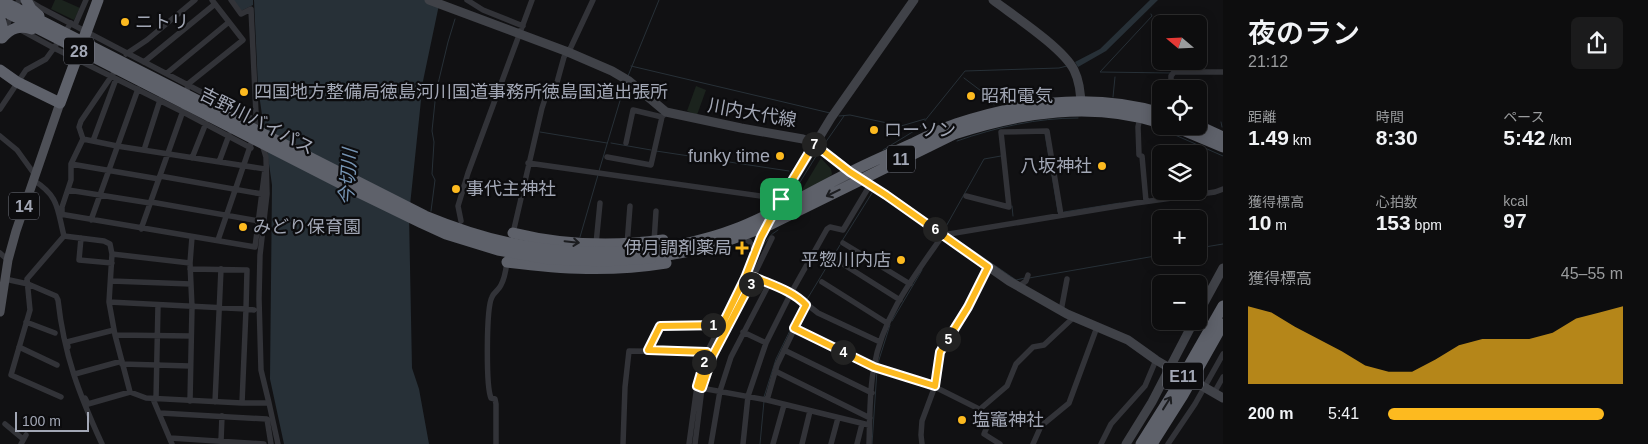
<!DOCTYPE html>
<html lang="ja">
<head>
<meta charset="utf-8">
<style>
  body { margin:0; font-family:Arial,"Noto Sans JP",sans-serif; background:#1b1b1c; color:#f1f3f6; height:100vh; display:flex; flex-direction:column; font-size:19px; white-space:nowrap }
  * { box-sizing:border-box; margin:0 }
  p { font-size:16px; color:#9a9c9e }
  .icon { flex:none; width:28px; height:28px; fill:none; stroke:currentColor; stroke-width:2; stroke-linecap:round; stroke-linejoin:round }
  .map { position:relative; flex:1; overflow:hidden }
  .sheet { display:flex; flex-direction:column; background:#0d0d0e; width:425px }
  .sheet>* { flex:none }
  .needle { width:32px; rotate:289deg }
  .tools { position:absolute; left:1152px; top:15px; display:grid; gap:10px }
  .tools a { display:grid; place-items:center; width:55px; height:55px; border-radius:8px; background:#0d0d0e; box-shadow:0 2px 12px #0003,0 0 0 1px #2d2d2e; font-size:25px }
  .scale { position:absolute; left:15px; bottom:12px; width:74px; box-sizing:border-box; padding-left:5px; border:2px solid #a2a7b5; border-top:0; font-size:14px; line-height:18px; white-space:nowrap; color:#a2a7b5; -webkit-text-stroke:4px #0c0c0e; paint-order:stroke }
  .pin { position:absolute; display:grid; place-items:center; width:42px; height:42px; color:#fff; margin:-21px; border-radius:10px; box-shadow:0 2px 8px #0006 }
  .km { position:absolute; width:25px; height:25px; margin:-12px; border-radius:50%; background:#222; color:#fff; font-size:14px; line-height:25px; text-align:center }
  .round { display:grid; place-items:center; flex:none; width:52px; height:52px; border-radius:8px; background:#1b1b1c }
  .head { display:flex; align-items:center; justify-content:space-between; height:85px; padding:0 25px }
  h1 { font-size:28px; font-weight:600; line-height:38px }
  .figures { display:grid; grid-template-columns:repeat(3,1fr); gap:8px; height:85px; padding:5px 25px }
  .figures div { display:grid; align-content:center }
  .figures b { font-size:21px; font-weight:600 }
  .figures small { font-size:14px; font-weight:400 }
  .figures p { font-size:14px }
  .chart { height:140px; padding:10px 25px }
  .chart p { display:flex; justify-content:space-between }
  .chart svg { width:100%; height:90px; margin-top:5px; fill:#fdba1f; opacity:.7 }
  ul { padding:0 25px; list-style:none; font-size:16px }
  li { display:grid; grid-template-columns:80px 60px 1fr; align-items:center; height:38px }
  li i { height:12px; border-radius:6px; background:#fdba1f }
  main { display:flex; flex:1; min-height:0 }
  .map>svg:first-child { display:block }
  .green { fill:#1b231d }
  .water { fill:#273037 }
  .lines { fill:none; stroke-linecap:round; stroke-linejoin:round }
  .stream { stroke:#273037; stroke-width:1 }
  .street { stroke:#323338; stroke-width:5.5 }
  .secondary { stroke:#404248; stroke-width:9 }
  .primary { stroke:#4e5057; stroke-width:9 }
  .highway { stroke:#5e616a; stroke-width:11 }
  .highway-bridge { stroke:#5e616a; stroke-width:11 }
  .oneway { stroke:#1c1d20 }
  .route-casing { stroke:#fff; stroke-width:10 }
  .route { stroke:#fdba1f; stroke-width:6 }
  .poi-dot { fill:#fdba1f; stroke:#0c0c0e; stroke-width:2 }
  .labels { text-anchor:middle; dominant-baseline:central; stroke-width:4.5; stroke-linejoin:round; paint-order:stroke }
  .shield { fill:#0c0c0e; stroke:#757883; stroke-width:1 }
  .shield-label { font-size:16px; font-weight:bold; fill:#a2a7b5 }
  .poi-label { font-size:18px; fill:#a2a7b5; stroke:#0c0c0e; text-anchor:start }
  .street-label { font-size:18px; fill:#a2a7b5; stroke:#0c0c0e }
  .water-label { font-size:19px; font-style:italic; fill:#7694b3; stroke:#0c0c0e }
</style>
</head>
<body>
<main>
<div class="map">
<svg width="1223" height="444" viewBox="0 0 1223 444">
  <rect width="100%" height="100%" fill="#111113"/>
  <!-- green -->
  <path class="green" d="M55 0H62L80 8 74 20 51 9Z
    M696 86 706 90 697 115 687 111Z
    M821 158 831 169 832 174 829 177 800 193Z"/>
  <!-- water -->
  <path class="water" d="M234 0H253V5L241 11 234 2Z
    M254 0H440L423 81 409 215 412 368 419 389 429 444H284L270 379 272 185 258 87Z
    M1150 0H1158L1106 51 1078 67 1075 62 1100 49Z"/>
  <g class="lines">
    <!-- stream -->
    <path class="stream" d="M1151 14 1152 16 1100 72 1171 73
      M631 66 830 113
      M628 76 659 0
      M964 78 993 100 994 105
      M1113 97 1115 77
      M839 116 850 115 901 126 925 119
      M1221 122 1222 127
      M540 132 607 143
      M1045 134 1058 212
      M1175 135 1223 156
      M957 141C997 127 1037 118 1078 118
      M611 143 651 150
      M823 146 844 116
      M883 150 919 128 965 71 1059 68 1067 66
      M656 151 789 171
      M599 171 625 84
      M792 195 818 153
      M1012 206 1013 216
      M431 211 435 180 432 174 434 142 432 131 436 92 448 42 455 19
      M1064 212 1120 203
      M944 230 984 159 1001 156
      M580 237 598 175
      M955 238 1016 280 1025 278
      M842 241 872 193
      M1199 248 1223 244
      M752 272C759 256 762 239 778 230
      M1029 278 1161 255
      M743 291 750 276
      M806 301 840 245
      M892 321 922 270
      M877 366 890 325
      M764 397 776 359 802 306
      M760 444 764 401
      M872 444 877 370"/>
    <!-- street -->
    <path class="street" d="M231 0 241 14 251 9 256 114 255 120 258 130
      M467 0 483 10 523 26
      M31 2 41 8 255 120 254 122
      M71 23 54 48 183 112 251 148
      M75 25 86 0
      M2 29 8 23 19 0
      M126 54 147 40 195 0
      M144 62 215 4
      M167 73 229 22
      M1171 89V76L1174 72H1223
      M0 109 26 70 46 59 54 48 21 30
      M1140 117 1138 127 1139 155 1142 156 1146 201
      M0 136 17 150 35 175
      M93 141 116 79
      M626 143 633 110 662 117
      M262 144 266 157 267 194 260 255 259 299 261 370 269 403
      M144 150 160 100
      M607 157 651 165 662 117 666 112
      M192 158 206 123
      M219 162 229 135
      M528 163 781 199
      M71 164 159 179
      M160 176 262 194
      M33 180C59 196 57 208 64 236L104 241 110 244 112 254 109 302 115 335 130 392 146 398 242 403 246 309 109 302
      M68 190 150 203
      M966 196 1009 207 1001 132 1047 131 1061 215
      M151 202 259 221
      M60 214 255 247 265 169 117 146 83 139
      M62 215V207L71 180V164L83 139 79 127 81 121 117 68
      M91 220 138 89
      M461 221 458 206 468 173 532 0
      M141 229 184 108 188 84 243 40 212 0
      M513 233 542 108 546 96 556 86 564 57 571 47 593 0
      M739 237 749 241 755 251
      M81 238 79 260 112 263
      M218 240 253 138
      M654 242 656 211
      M843 243 910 284
      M596 244 600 203
      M627 245 630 206
      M0 253 8 260
      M112 254 190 263
      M835 259 900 300
      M190 269 247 270 246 309 254 310
      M752 275 799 298 818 313 880 342
      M5 279 28 284 56 296 58 300C64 355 79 394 102 444
      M111 281 191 284
      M822 282 887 323
      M1018 287 1026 281 1028 275
      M1061 311 1067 279
      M1194 321 1201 325
      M26 322 55 333
      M794 328 874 367 898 376 910 378 933 386 977 408 989 422 984 434 1000 444
      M743 332 766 343 791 293 827 229 830 227 843 230 870 185
      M115 335 191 336
      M19 347 57 365
      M68 347 67 342 114 330
      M648 350 660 326 722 325
      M784 350 872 393
      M122 364 190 366
      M775 371 870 418
      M75 374 122 361
      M701 388 767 400 869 425
      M1214 393 1223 377
      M61 397 11 375 30 310 27 279 64 236
      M85 398 88 404 130 392
      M153 399 172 444
      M156 399 158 305
      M767 400 777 365 806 305
      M190 401 192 307 190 263 192 237
      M215 402 221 269
      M242 403H269L278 444
      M979 410 1007 386 1016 364 1033 347 1044 345 1074 317
      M160 413 267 419 271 444
      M5 424 23 439
      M170 438 264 444
      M221 441 222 416
      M21 444 26 435
      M496 444V404L495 399 491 398C486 387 486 308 492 297 494 292 499 290 501 285 505 278 506 269 507 262
      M623 444 625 387 629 351 707 352
      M689 444 697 386 707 352 745 278 766 228
      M695 444 702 388 713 355 731 322 772 238
      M711 444 720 391 731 357 769 284
      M743 444 748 396 766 343
      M773 444 784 405
      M802 444 810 411
      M831 444 838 418
      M857 444 862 424
      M869 444C870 419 869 392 874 367 882 317 915 275 943 235L1136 203 1215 192 1223 189
      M922 444 921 435 922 421 935 386 940 352 967 307 988 267
      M1033 444 1041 426 1069 403 1097 327
      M1101 444 1111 424 1145 386 1156 360
      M1168 444 1195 404 1223 354"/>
    <!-- secondary -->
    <path class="secondary" d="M429 0 568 52 612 71 629 81 666 112 741 128 803 139 814 144 850 172 886 195 1009 281 1067 314 1128 340 1156 360 1178 373
      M993 0C1014 16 1063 48 1074 70 1080 82 1081 95 1081 108
      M774 212 831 118 914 0
      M1199 312 1223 268
      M1197 383 1223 398
      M1126 444 1152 402 1194 321"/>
    <!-- primary -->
    <path class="primary" d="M0 312 8 260 16 231 60 103"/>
    <!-- highway -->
    <path class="highway" d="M0 70 17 82 60 103 98 0
      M1173 126 1223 147
      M1199 126 1223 137
      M513 233C562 245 613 247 663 240
      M652 250C679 245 707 240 733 230 773 215 810 192 849 173 870 162 892 153 914 143 928 136 942 129 956 124 1022 102 1094 93 1161 113
      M651 258 707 248 767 226 954 134C1022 112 1092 101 1161 123
      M507 262C563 269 610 272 666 263
      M1141 444 1175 390 1223 306
      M1152 444 1183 395 1223 324"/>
    <!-- highway-bridge -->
    <path class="highway-bridge" d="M0 0 425 216C505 249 566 257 652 250
      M26 0 31 9 39 16
      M0 9 344 185 422 223 446 234 498 250 549 259 604 261 651 258
      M0 19 3 30 2 38
      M2 38C11 28 19 25 32 29"/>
  </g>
  <!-- one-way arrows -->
  <defs><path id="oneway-shaft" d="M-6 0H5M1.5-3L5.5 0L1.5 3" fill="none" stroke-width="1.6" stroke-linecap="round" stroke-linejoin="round" transform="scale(1.25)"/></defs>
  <g class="oneway">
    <use href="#oneway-shaft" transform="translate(833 193) rotate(154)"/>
    <use href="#oneway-shaft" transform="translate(572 242) rotate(6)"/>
    <use href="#oneway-shaft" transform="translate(1167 403) rotate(-58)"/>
  </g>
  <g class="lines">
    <!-- route casing -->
    <g class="route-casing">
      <path id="route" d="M814 144 850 172 886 195 988 267 968 307 940 352 935 386 874 367 794 328 806 305C793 291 772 285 754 277L713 355 702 388 697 386 707 352 648 350 660 326 722 325 745 278 761 237 781 199Z"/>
    </g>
    <!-- route -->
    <use href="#route" class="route"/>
  </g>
  <!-- markers -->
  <g class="poi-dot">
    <circle cx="125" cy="22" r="5"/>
    <circle cx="244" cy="92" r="5"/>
    <circle cx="971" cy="96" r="5"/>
    <circle cx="874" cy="130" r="5"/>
    <circle cx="780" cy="156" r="5"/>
    <circle cx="1102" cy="166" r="5"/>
    <circle cx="456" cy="189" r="5"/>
    <circle cx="243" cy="227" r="5"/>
    <path d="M739.5 240.5h5v5h5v5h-5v5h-5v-5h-5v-5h5z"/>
    <circle cx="901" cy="260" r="5"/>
    <circle cx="962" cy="420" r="5"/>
  </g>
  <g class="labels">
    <!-- shield labels -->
    <g class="shield">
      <rect x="64" y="37.5" width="30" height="27" rx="4"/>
      <rect x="887" y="145.5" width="28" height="27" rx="4"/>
      <rect x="9" y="192.5" width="30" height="27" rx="4"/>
      <rect x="1163" y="362.5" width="40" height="27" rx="4"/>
    </g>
    <g class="shield-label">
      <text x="79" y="51">28</text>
      <text x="901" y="159">11</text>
      <text x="24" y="206">14</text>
      <text x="1183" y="376">E11</text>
    </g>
    <!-- poi labels -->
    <g class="poi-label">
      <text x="135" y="22">ニトリ</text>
      <text x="254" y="92">四国地方整備局徳島河川国道事務所徳島国道出張所</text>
      <text x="981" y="96">昭和電気</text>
      <text x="884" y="130">ローソン</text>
      <text x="770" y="156" text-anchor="end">funky time</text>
      <text x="1092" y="166" text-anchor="end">八坂神社</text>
      <text x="466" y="189">事代主神社</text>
      <text x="253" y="227">みどり保育園</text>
      <text x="732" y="248" text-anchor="end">伊月調剤薬局</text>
      <text x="891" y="260" text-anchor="end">平惣川内店</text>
      <text x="972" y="420">塩竈神社</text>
    </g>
    <!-- street labels -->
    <g class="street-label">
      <text transform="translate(752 113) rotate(10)">川内大代線</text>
      <text transform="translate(257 121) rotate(27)">吉野川バイパス</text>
    </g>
    <!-- water labels -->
    <g class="water-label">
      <text transform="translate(348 177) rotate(-86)">今切川</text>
    </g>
  </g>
</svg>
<div class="tools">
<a><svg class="needle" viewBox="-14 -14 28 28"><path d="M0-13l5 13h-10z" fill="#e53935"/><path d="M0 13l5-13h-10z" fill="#9a9c9e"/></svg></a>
<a><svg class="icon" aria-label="locate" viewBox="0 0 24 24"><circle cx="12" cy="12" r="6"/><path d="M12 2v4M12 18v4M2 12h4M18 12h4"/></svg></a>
<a><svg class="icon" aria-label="layers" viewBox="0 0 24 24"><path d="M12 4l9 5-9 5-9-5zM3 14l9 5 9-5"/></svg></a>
<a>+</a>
<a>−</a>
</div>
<div class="scale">100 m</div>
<div class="pin" style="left:781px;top:199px;background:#1e9e55"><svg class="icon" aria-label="arrive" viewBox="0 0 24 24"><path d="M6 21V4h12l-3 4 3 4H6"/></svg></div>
<b class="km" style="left:713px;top:325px">1</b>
<b class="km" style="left:704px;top:362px">2</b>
<b class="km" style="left:751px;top:284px">3</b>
<b class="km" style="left:843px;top:352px">4</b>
<b class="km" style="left:948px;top:339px">5</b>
<b class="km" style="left:935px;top:229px">6</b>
<b class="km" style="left:814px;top:144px">7</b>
</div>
<section class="sheet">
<div class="head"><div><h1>夜のラン</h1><p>21:12</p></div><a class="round"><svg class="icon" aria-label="share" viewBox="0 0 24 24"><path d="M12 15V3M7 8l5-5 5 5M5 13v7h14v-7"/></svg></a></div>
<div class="figures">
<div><p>距離</p><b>1.49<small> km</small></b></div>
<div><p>時間</p><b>8:30</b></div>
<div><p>ペース</p><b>5:42<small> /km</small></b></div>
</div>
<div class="figures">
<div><p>獲得標高</p><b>10<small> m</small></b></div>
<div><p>心拍数</p><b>153<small> bpm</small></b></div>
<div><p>kcal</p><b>97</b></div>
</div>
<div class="chart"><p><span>獲得標高</span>45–55 m</p>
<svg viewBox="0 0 160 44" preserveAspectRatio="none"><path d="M0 44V6L10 9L20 16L30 22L40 28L50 35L60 38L70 38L80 32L90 25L100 22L110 22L120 22L130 19L140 12L150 9L160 6V44z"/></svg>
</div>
<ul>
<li><b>200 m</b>5:41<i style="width:92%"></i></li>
</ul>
</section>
</main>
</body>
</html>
